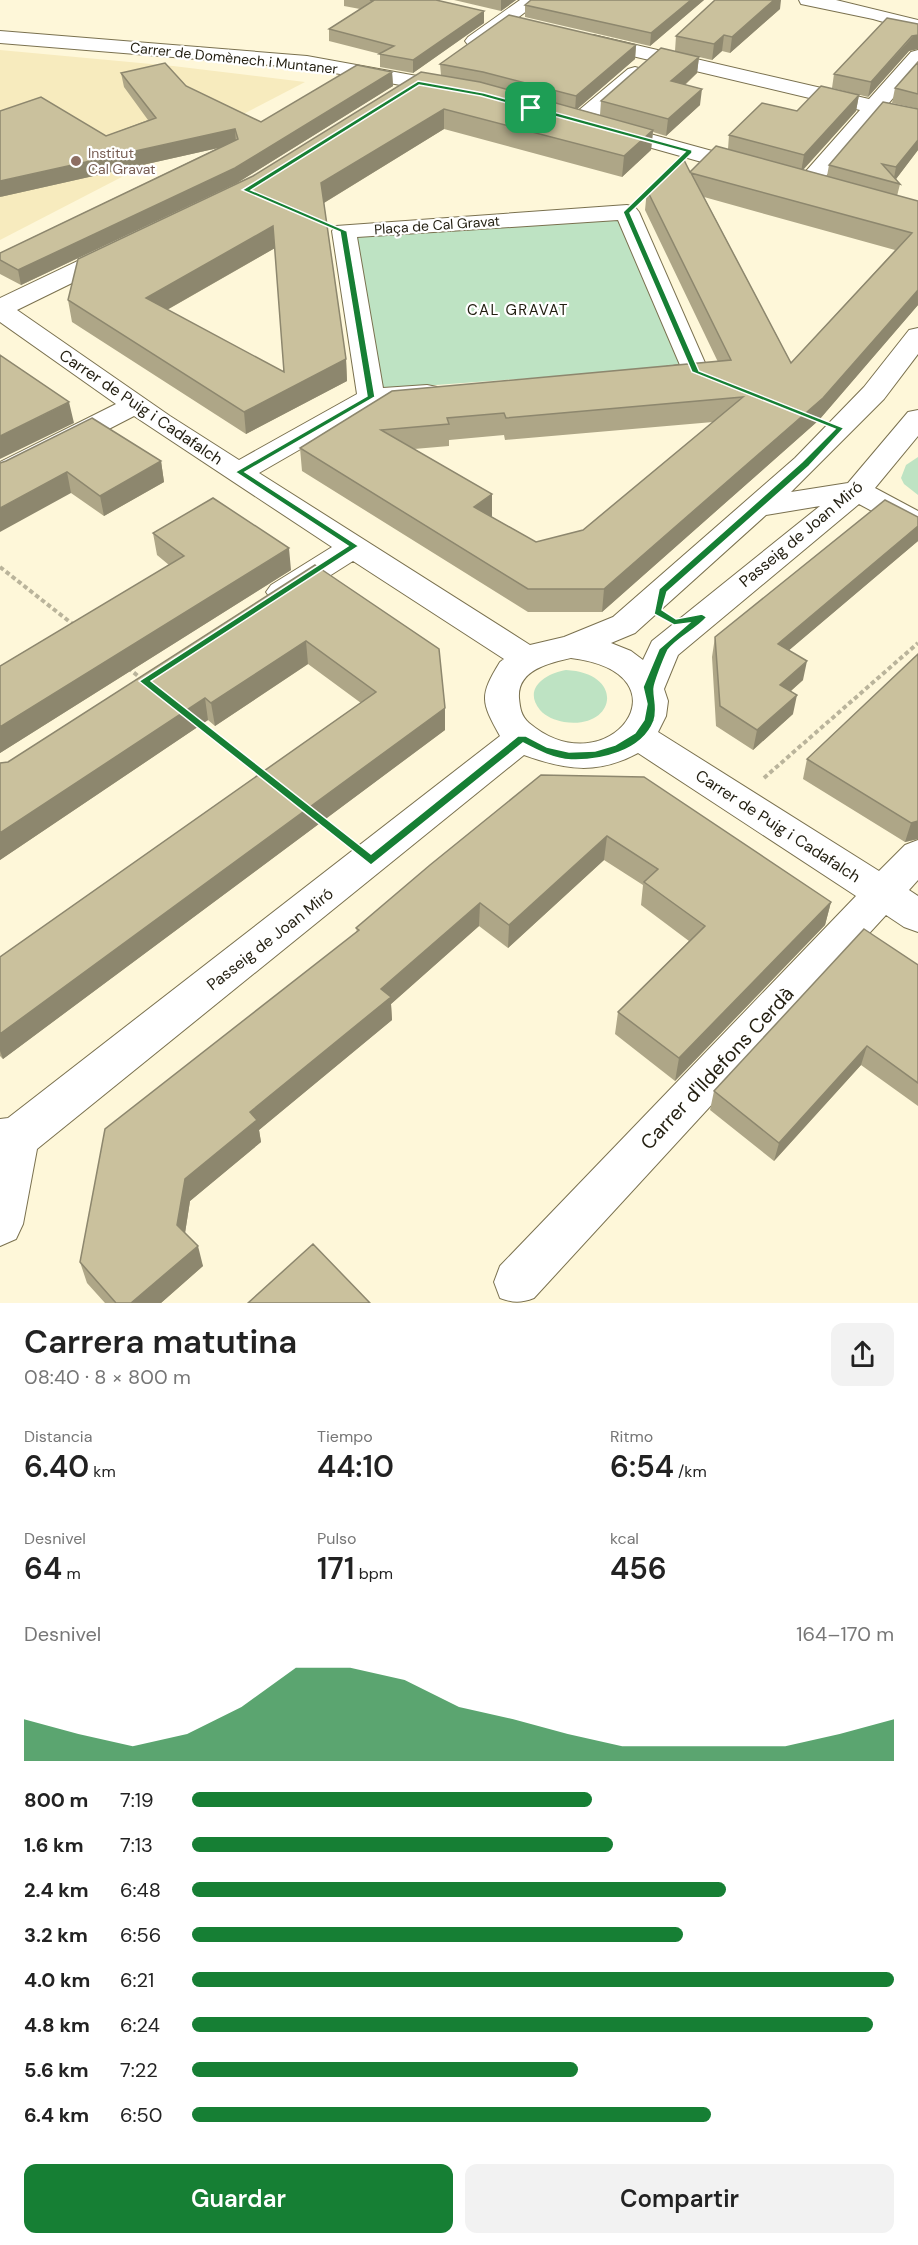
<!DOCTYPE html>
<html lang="es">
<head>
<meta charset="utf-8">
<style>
  body { margin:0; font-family:"DM Sans",sans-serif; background:#f2f2f2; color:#222; height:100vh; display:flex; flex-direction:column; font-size:22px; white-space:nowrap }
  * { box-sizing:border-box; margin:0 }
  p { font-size:20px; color:#767676 }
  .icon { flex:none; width:33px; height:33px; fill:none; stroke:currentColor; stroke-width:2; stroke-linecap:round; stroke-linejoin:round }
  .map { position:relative; height:1303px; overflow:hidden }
  .details { display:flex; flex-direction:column; background:#fff; flex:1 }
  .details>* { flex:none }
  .pin { position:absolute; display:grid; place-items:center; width:51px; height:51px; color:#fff; margin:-26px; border-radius:12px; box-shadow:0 3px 9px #0006 }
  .round { display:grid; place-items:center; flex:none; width:63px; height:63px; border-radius:12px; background:#f2f2f2 }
  .summary { display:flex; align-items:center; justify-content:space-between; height:102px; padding:0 24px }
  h1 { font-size:33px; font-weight:600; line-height:45px }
  .metrics { display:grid; grid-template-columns:repeat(3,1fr); gap:9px; height:102px; padding:6px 24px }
  .metrics div { display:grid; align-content:center }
  .metrics b { font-size:30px; font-weight:600 }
  .metrics small { font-size:16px; font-weight:400 }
  .metrics p { font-size:16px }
  .chart { height:168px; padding:12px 24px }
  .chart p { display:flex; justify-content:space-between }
  .chart svg { width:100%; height:108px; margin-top:6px; fill:#167f34; opacity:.7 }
  .primary-button { display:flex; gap:12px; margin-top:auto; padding:12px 24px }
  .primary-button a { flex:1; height:69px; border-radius:12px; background:#167f34; color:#fff; font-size:24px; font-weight:600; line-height:69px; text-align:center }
  .primary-button a+a { background:#f2f2f2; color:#222 }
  ul { padding:0 24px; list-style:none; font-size:20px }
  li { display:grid; grid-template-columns:96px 72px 1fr; align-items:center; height:45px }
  li i { height:15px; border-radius:8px; background:#167f34 }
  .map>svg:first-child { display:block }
  .built { fill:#f7ebbe }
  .green { fill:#bee3c3 }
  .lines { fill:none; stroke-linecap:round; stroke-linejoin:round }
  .street-casing { stroke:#7a714f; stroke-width:2 }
  .path { stroke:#bab49b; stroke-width:4; stroke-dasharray:4.5 3; stroke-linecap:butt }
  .street { fill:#fff; fill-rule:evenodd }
  .wall { fill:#aea687; fill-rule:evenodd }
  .shaded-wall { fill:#8d876e }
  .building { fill:#cac19d; stroke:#8d876e; stroke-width:1.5; fill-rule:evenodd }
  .route { fill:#167f34; stroke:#fff; stroke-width:1.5; fill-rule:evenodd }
  .education-dot { fill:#8d6e63; stroke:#fff; stroke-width:2 }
  .labels { text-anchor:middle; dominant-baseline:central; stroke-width:4.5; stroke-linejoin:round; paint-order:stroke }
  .far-street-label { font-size:14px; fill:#221e10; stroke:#fff }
  .far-education-label { font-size:14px; fill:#785e54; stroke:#fff; text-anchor:start }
  .far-neighbourhood-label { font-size:15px; letter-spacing:1.5px; fill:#221e10; stroke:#fff }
  .street-label { font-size:16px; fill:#221e10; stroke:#fff }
  .near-street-label { font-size:20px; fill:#221e10; stroke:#fff }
</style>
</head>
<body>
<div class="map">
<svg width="918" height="1303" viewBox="0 0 918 1303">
  <rect width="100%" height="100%" fill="#fef7d9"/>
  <!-- built -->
  <path class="built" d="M0 50 173 66 305 82 0 240Z"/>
  <!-- green -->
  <path class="green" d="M620 220 681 367 382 389 356 237Z
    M918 457V495L904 484 901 478 906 465Z
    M566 670C626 673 616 730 564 722 555 720 546 717 540 710 522 688 547 673 566 670Z"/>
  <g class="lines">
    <!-- street casing -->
    <g class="street-casing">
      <path id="street" d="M520 0H541L482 45H468L465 41 468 37Z
        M799 0H836L918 20V32L873 19 801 4Z
        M0 31 307 56 450 82 457 84 460 88 457 92 450 94 307 68 0 43Z
        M593 35 869 99 911 52 918 50V69L888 104 918 111V123L879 114 815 189 807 191 799 189 796 184 799 179 860 110 586 45 583 41 586 37Z
        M635 67 642 69 645 73 642 77 588 126 580 127 572 126 569 121 572 116 628 69Z
        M610 123 756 163 759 168 756 173 748 175 602 134 599 129 602 124Z
        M627 205 635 207 639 212 709 372 706 378 661 383 651 381 648 375 651 369 680 365 618 220 357 237 383 388 427 385 437 387 441 393 437 399 377 405 259 473 530 645 564 637 613 617 795 458 864 387 909 330 918 328V354L884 399 791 492 848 483 908 412 918 410V436L875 488 918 511V533L907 530 859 504 678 655 664 689 668 701 666 716 658 732 879 871 905 845 918 840V880L909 890 918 896V932L904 927 886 915 534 1298C521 1303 513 1303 500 1298L494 1282 500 1266 856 896 638 753C597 775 566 770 524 755L37 1149 23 1224 16 1239 0 1246V1119L8 1118 500 736C481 702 479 696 500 662L504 659 353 561 293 599 282 603 271 599 266 592 271 585 332 547 134 416 10 480 0 483V462L116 404 0 322V298L107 247 116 245 125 247 128 252 125 257 17 310 170 416 239 460 357 394 332 231 336 226ZM820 506 652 641 643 660 631 651 611 643 635 633 766 515ZM571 658C694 673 609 790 529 723 521 716 520 708 519 698 517 670 549 663 571 658Z"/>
    </g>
    <!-- path -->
    <path class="path" d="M0 567 75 626
      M128 668 143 680
      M198 724 263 775
      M764 778 918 643
      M318 819 341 836"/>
    <!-- street -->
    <use href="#street" class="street"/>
  </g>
  <!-- wall -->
  <path class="wall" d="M344 0H436L484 23 413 73 380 67V54L329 41V29L360 9 344 6Z
    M454 0H516L501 11Z
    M531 0H704L650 46 525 17V5Z
    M780 9 730 53 722 51 712 60 699 57 697 73 685 85 700 105 666 136 653 132 651 150 622 177 444 129 324 203 346 359 347 381 246 434 72 322 68 300 253 176 441 75 440 64 636 45 635 59 577 109 600 115 601 101 675 51 676 36ZM275 248 284 372 167 310Z
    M918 24V49L909 51 868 97 832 88 834 74Z
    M918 62V150L896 179 900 184 897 196 918 201V305L819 420 602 612H528L302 471 300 448 392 391 718 362 645 210 647 190 690 172 728 149 729 135 797 111 859 95 856 111 803 170 827 176 829 165 915 108 892 103 895 88ZM704 197 772 216 895 250 791 363ZM713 422 583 530 536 542 492 517 414 449 449 446V440L504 435 505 440Z
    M392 72 393 86 237 183 21 285 0 274V253L218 148 0 197 106 136 148 120 124 87 121 73 186 86 261 122Z
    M161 461 164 482 104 516 71 493 0 463Z
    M918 517V541L789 650 803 680 791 691 793 714 753 750 716 726 712 657 715 637Z
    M153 533 291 570 0 753V666L169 565 157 555Z
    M315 565 445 708V730L3 1059 0 1056V957L361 703 308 664 215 726 208 720 0 860V763L8 762Z
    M918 654V839L905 842 803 779 807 759Z
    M541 775 831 902 825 925 675 1081 615 1034 618 1012 689 941 641 905 643 885 604 860 508 948 479 926 391 1004 392 1020 259 1130 261 1142 190 1201 185 1233 203 1266 161 1303H105L87 1283 80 1262 357 932 356 928Z
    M918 965V1106L861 1065 774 1161 710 1110 714 1091Z"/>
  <!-- shaded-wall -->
  <path class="shaded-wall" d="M501 0H516L501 11Z
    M691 0H704L650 46 651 33Z
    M774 0H781L780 9 730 53 732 37Z
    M484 11V23L413 73V60Z
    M918 31V49L909 51 868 97 871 82Z
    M724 35 722 51 712 60 714 44Z
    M636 45 635 59 575 111 576 96Z
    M699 57 697 73 670 98 671 81Z
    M392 72 393 86 237 183 21 285 18 270Z
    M702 89 700 105 666 136 668 119Z
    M859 95 856 111 801 172 804 155Z
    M444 109V129L322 204 321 183Z
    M235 129 236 144 0 197V181Z
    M653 130 651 150 622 177 624 156Z
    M918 140V150L893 183 896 167Z
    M273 226 275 248 149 320 146 298Z
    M918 290V305L819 420 602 612 604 589Z
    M346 359 347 381 246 434 244 412Z
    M69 402 74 423 0 459V436Z
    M161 461 164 482 104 516 100 496Z
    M67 472 71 493 0 532V508Z
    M492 494V517L474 507Z
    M918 526V541L774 663 778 644Z
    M289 548 291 570 0 753V727Z
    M306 641 308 664 215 726 211 703Z
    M807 661 803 680 776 704 780 685Z
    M797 695 793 714 753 750 757 730Z
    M205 698 208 720 0 860V833Z
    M445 708V730L3 1059 0 1051V1034Z
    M918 821V839L905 842 911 823Z
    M607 836 604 860 508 948 509 925Z
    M831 902 825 925 675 1081 679 1058Z
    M480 903 479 926 391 1004 392 1020 259 1130 261 1142 190 1201 183 1246 177 1225 185 1179 250 1112 381 989Z
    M867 1046 861 1065 774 1161 779 1143Z
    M198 1246 203 1266 161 1303H131Z"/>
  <!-- building -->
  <path class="building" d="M370 0H436L484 11 413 60 379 54 394 46 329 29 373 1Z
    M531 0H691L651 33 525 5Z
    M715 0H774L732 37 724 35 714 44 676 36Z
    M509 15 636 45 576 96 483 72 440 64Z
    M887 18 918 24V35L912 36 871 82 834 74Z
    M661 48 699 57 671 81 702 89 668 119 601 101Z
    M918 62V94L895 88Z
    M165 63 186 86 261 122 357 65 392 72 235 168 18 270 0 260V253L238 139 235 129 0 181V111L41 97 106 136 156 118 121 73Z
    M421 72 480 82 653 130 624 156 444 109 321 183 346 359 244 412 68 300 78 259 253 176ZM273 226 284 372 146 298Z
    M821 86 859 95 804 155 729 135 762 103 797 111Z
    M883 102 918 109V140L896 167 882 164 900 184 829 165Z
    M716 146 918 201V290L823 398 604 589H528L300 448 392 391 731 360 647 190 682 156 690 172ZM691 173 912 233 791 363ZM743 397 583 530 536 542 474 507 492 494 381 430 449 424 447 418 504 413 506 418Z
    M0 355 69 402 0 436Z
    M92 418 161 461 100 496 67 472 0 508V463L6 461Z
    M213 498 289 548 0 727V666L184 556 153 533Z
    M885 500 918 517V526L778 644 807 661 780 685 797 695 757 730 720 706 715 637Z
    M315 565 439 649 445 708 0 1034V957L376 692 306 641 211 703 205 698 0 833V763L8 762Z
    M918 654V821L911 823 807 759Z
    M541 775 644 777 831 902 679 1058 618 1012 705 926 644 882 658 869 607 836 509 925 480 903 381 989 391 997 250 1112 257 1120 185 1179 177 1225 198 1246 131 1303H116L80 1262 105 1129 359 930 356 928 430 865Z
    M864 929 918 965V1083L867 1046 779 1143 714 1091Z
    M313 1244 370 1303H248Z"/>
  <!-- route -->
  <path class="route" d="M418 81 484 93 692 150V153L630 213 699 371 844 428 809 466 667 592 662 610 676 619 702 614 707 617C696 630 678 637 668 650 665 656 654 683 654 689 654 700 658 709 654 721 642 752 599 761 571 760 554 759 538 751 523 743L371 865 139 681 348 546 235 472 367 396 340 232 242 190ZM419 85 481 96 685 152 623 212 692 372 835 429 802 462 659 589 654 614 674 625 689 623 659 649 643 687 647 704 644 720 635 733 615 745 595 751 569 752 547 747 526 736H518L371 854 151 681 359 546 245 472 375 397 347 231 251 190Z"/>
  <!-- markers -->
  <circle class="education-dot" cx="76" cy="161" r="6"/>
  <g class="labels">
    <!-- far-street labels -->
    <g class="far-street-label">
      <text transform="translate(234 58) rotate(6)">Carrer de Domènech i Muntaner</text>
      <text transform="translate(437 225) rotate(-4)">Plaça de Cal Gravat</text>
    </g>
    <!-- far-education labels -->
    <g class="far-education-label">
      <text x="88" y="153">Institut<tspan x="88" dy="16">Cal Gravat</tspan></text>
    </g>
    <!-- far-neighbourhood labels -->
    <g class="far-neighbourhood-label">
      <text x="518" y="310">CAL GRAVAT</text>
    </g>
    <!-- street labels -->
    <g class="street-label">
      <text transform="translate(141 407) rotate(34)">Carrer de Puig i Cadafalch</text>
      <text transform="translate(801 534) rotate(-40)">Passeig de Joan Miró</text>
      <text transform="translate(778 826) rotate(33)">Carrer de Puig i Cadafalch</text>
      <text transform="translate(270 939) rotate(-38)">Passeig de Joan Miró</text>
    </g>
    <!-- near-street labels -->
    <g class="near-street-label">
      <text transform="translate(717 1068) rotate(-47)">Carrer d'Ildefons Cerdà</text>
    </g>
  </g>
</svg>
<div class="pin" style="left:531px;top:108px;background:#1e9e55"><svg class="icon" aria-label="arrive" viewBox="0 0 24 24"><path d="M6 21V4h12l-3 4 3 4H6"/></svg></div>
</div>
<section class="details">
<div class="summary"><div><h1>Carrera matutina</h1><p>08:40 · 8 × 800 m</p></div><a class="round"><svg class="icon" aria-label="share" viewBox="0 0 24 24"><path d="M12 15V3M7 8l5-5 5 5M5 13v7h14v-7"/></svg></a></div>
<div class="metrics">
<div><p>Distancia</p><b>6.40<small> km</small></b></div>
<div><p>Tiempo</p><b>44:10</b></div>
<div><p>Ritmo</p><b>6:54<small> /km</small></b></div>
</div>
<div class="metrics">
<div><p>Desnivel</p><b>64<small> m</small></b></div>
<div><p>Pulso</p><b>171<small> bpm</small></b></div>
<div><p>kcal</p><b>456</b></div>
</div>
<div class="chart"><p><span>Desnivel</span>164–170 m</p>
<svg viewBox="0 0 160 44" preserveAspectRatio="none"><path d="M0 44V27L10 33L20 38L30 33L40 22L50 6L60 6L70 11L80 22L90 27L100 33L110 38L120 38L130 38L140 38L150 33L160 27V44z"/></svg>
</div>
<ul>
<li><b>800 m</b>7:19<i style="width:57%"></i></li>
<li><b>1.6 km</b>7:13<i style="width:60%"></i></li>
<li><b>2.4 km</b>6:48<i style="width:76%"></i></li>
<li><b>3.2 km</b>6:56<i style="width:70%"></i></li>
<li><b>4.0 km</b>6:21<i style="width:100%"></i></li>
<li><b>4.8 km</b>6:24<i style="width:97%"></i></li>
<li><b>5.6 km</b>7:22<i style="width:55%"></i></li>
<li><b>6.4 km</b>6:50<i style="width:74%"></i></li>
</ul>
<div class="primary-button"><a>Guardar</a><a>Compartir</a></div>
</section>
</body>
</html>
